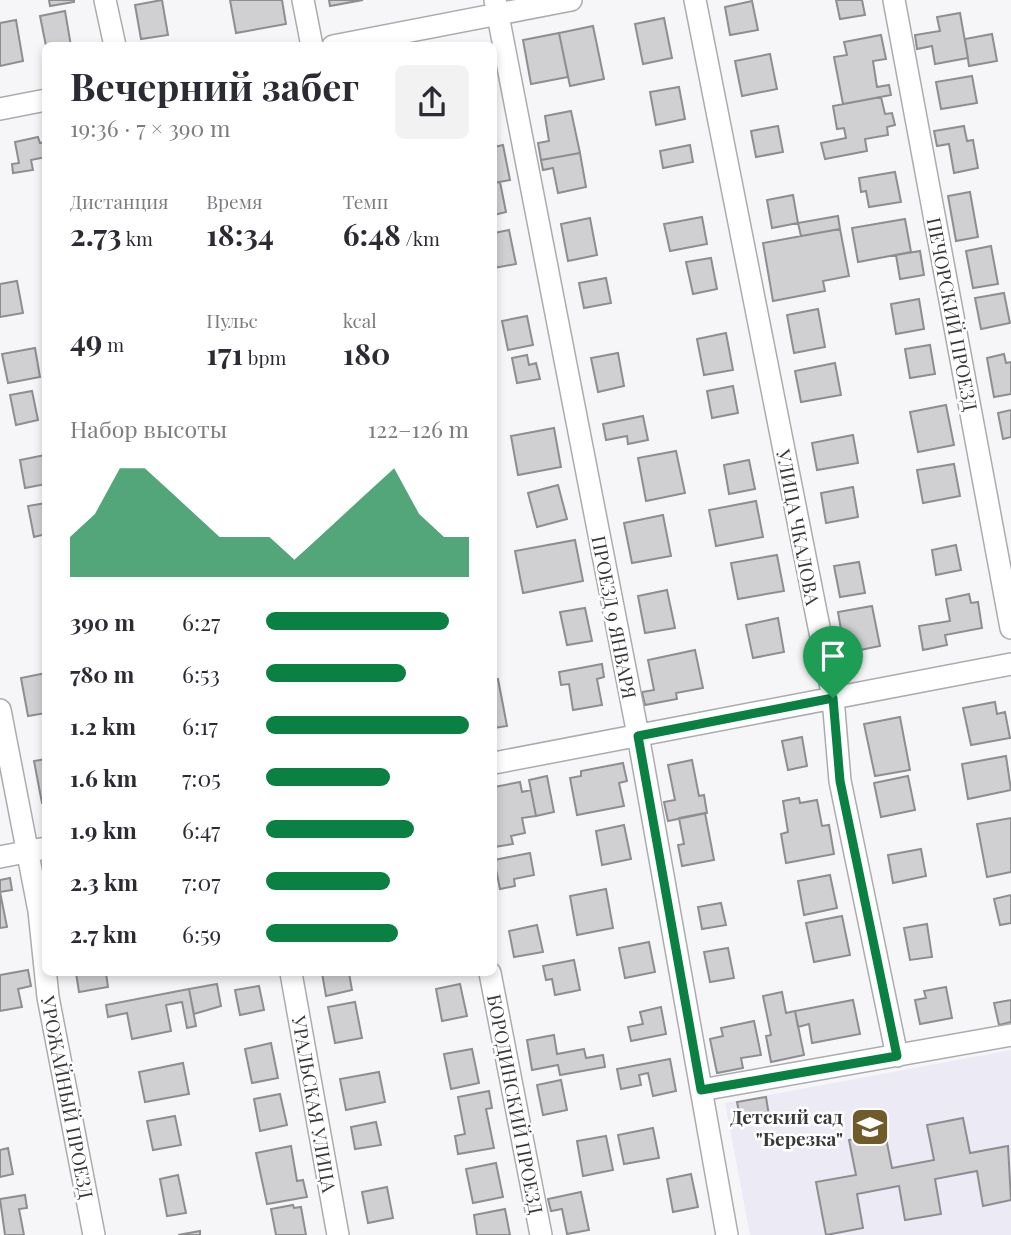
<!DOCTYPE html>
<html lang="ru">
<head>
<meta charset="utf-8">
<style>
  body { margin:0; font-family:"Playfair Display",serif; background:#f2f2f3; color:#2b2b33; height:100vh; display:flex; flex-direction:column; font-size:26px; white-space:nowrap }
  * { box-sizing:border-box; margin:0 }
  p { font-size:23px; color:#7c7c81 }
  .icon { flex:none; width:38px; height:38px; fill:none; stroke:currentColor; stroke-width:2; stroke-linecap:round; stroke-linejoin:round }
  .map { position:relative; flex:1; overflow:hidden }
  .sheet { position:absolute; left:42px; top:42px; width:455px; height:934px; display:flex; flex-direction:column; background:#fff; border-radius:10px; box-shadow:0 4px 10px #0003 }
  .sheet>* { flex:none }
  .pin { position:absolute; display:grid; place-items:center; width:60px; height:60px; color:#fff; margin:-72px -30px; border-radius:50% 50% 50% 0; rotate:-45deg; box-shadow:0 0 7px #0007 }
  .pin .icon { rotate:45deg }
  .round { display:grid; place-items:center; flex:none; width:74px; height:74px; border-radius:10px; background:#f2f2f3 }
  .overview { display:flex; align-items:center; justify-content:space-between; height:119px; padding:0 28px }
  h1 { font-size:38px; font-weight:700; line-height:52px }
  .metrics { display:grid; grid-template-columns:repeat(3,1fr); gap:10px; height:119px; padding:7px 28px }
  .metrics div { display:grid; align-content:center }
  .metrics b { font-size:30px; font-weight:700 }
  .metrics small { font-size:19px; font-weight:400 }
  .metrics p { font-size:19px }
  .chart { height:196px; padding:14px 28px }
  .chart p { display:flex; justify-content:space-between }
  .chart svg { width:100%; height:126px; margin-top:7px; fill:#0b8043; opacity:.7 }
  ul { padding:0 28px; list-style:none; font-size:23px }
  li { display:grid; grid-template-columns:112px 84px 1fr; align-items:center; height:52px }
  li i { height:18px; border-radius:9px; background:#0b8043 }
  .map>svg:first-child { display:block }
  .built { fill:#ebeaf5 }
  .building { fill:#d0d0d3; stroke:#8e8d90; stroke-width:2 }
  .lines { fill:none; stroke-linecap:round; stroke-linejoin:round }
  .minor-casing { stroke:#acabae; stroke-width:24 }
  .minor { stroke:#fff; stroke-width:21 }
  .route-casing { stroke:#fff; stroke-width:14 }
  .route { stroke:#0b8043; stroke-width:9 }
  .labels { text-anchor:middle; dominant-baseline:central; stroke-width:5; stroke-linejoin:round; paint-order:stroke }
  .street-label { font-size:19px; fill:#383839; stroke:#fff }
  .poi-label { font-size:19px; font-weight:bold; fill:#383839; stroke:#fff; text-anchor:end }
</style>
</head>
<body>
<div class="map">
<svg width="1011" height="1235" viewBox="0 0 1011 1235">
  <rect width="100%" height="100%" fill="#f6f6f9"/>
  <!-- built -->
  <path class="built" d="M1011 1050V1235H750L725 1103Z"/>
  <!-- building -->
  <path class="building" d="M49 0H74V2L50 6Z
    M162 0 168 35 141 39 135 5Z
    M230 0H282L286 24 236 33Z
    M329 0H363L330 6Z
    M836 0H862L865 15 840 19Z
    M752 1 758 30 730 35 725 7Z
    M65 11 71 46H46L40 16Z
    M960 13 968 58 935 64 932 46 917 49 915 35 940 31 937 17Z
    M664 18 672 58 643 64 635 24Z
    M16 20 23 61 0 66V23Z
    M593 26 604 79 570 86 559 33Z
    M559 33 568 77 531 84 523 40Z
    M992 34 997 61 969 66 965 39Z
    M881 35 886 59 873 61 877 87 889 85 891 95 843 104 834 57 847 55 844 42Z
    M770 54 777 89 742 96 735 61Z
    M972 76 977 103 941 109 936 82Z
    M679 87 685 119 656 125 650 92Z
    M881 97 885 114 892 113 895 125 887 127 888 135 865 139 867 151 825 159 821 143 846 138 844 128 837 129 833 106Z
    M571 111 580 153 541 160 538 143 549 141 545 116Z
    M778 126 783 152 756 157 751 131Z
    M964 126 967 141 973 140 978 168 954 173 949 144 937 146 934 131Z
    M38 137 40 143 46 142V157L31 160 33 170 13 173 12 164 19 163 15 142Z
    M503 145 510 180 494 183V147Z
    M690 145 693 162 663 168 660 151Z
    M580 153 586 187 558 193 553 168 543 170 541 160Z
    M895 172 901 202 869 207 866 191 861 192 859 178Z
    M500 182 506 212 494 215V183Z
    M970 192 978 237 956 241 948 196Z
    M793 195 798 223 772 228 767 200Z
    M838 216 840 229 801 236 798 223Z
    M702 217 707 244 670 251 664 224Z
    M590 218 597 255 568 261 561 224Z
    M905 219 911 252 858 262 852 228Z
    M840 229 849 276 823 281 825 291 773 301 763 243Z
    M509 230 516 264 494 268V233Z
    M991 246 998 284 973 288 966 251Z
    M920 251 924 275 900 279 896 255Z
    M711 258 717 289 693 294 686 262Z
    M606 278 611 303 584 308 579 283Z
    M17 281 23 313 0 317V284Z
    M1004 293 1010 323 981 329 975 298Z
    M919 299 924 329 896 334 891 304Z
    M818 309 825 347 794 353 787 315Z
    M527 316 533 345 508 350 502 321Z
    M726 333 733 370 704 375 697 339Z
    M930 345 935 374 910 378 905 349Z
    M35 348 40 377 8 383 2 354Z
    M618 353 624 386 598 392 591 358Z
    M1004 354 1006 363 1011 362V394L994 397 987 358Z
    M527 355 529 365 536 363 540 379 517 383 512 358Z
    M835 363 841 395 801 402 795 371Z
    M733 386 738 413 712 418 707 391Z
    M32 391 38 420 16 425 10 395Z
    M946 405 954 445 918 452 910 412Z
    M1011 410V437L1003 439 998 413Z
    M643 416 648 440 628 444 627 436 606 440 603 424Z
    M554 428 561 467 518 475 511 436Z
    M853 435 858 463 817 470 812 443Z
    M676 451 685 493 646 501 638 458Z
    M45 455 46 484 25 488 20 460Z
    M749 460 755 489 729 494 724 465Z
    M954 464 960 496 923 503 917 470Z
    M558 485 567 519 537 527 528 493Z
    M853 487 858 517 826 523 821 493Z
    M756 501 763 537 716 546 709 510Z
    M46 503V534L34 537 28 506Z
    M663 515 671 556 632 563 624 523Z
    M575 540 583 581 523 593 515 551Z
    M956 545 961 570 936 575 932 550Z
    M777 555 784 591 738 599 731 563Z
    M859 562 865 593 840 597 834 566Z
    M667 590 675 628 645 633 638 596Z
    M969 594 971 603 978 602 982 628 945 635 947 645 923 650 919 626 950 621 946 599Z
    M872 606 880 646 845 653 838 612Z
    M585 608 592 641 567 645 560 612Z
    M778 618 784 652 753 658 746 625Z
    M695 650 703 688 676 693 677 699 645 705 642 692 654 690 648 660Z
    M602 664 604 677 597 679 602 705 573 710 569 684 561 685 559 672Z
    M46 673V713L28 716 21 678Z
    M498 679 507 726 494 728V680Z
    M995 702 997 714 1005 712 1010 738 971 745 963 708Z
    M900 717 910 770 875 776 864 724Z
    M802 737 807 766 788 770 782 741Z
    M1006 756 1011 790 968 799 962 764Z
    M46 759V802L42 803 34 761Z
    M692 760 699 796 704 795 707 813 668 821 664 802 675 800 668 765Z
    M623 763 627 781 619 783 624 806 577 815 570 778 581 776V771Z
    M547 776 554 812 536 816 529 780Z
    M908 776 915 810 881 817 874 783Z
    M520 782 522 792 531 790 536 816 522 818 525 833 511 836 513 844 494 847V787Z
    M799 798 800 803 817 800 822 826 829 825 834 854 786 863 781 834 788 832 783 801Z
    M705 813 714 860 682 866 678 845 684 844 679 818Z
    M1011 818V872L987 877 977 824Z
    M624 825 631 859 602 865 596 831Z
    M921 849 926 876 893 883 888 855Z
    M530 853 534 875 514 879 515 886 500 889 494 860Z
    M830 875 837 908 804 915 798 881Z
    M10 878 12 890 0 892V880Z
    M606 889 613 928 577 935 570 896Z
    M0 892 7 927 0 928Z
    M1011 895V923L1000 925 994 899Z
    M721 903 726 925 702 929 698 907Z
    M842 916 850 955 814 962 806 923Z
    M927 924 932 957 910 960 904 928Z
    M537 925 543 952 514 957 509 931Z
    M649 942 655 972 625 978 619 948Z
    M728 948 734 978 710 982 704 952Z
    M574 960 580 990 555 995 552 979 546 980 543 966Z
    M28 970 31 986 18 989 22 1007 0 1011V975Z
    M76 973H106L108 987 79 992Z
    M322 973H349L352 990 326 996Z
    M217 984 221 1006 194 1014 189 989Z
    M460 984 467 1016 442 1021 436 989Z
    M259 986 264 1010 240 1015 235 990Z
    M946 987 952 1018 920 1024 915 1000 926 998 924 991Z
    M189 989 196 1026 187 1028 182 1002 166 1005 171 1031 132 1039 127 1013 108 1017 106 1005Z
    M782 992 786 1013 795 1011 804 1055 771 1062 766 1036 771 1035 763 996Z
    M853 1000 860 1034 812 1043 809 1024 798 1027 795 1011Z
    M1011 1000V1022L999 1025 994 1003Z
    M355 1002 362 1038 335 1043 328 1007Z
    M661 1007 666 1034 631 1041 628 1027 643 1024 640 1012Z
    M754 1021 761 1055 741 1058 743 1068 717 1073 710 1039 723 1036 721 1028Z
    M554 1035 557 1054 584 1049 586 1058 603 1055 605 1067 560 1075 558 1065 532 1070 527 1040Z
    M271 1043 278 1078 252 1083 245 1049Z
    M472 1049 479 1083 451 1089 444 1054Z
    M670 1059 676 1091 653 1096 648 1073 639 1075 641 1085 621 1089 617 1069Z
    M183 1063 189 1094 145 1102 139 1072Z
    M379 1072 385 1102 346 1110 340 1079Z
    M561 1080 567 1110 543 1115 537 1085Z
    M489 1091 492 1108 486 1109 494 1148 458 1154 455 1136 465 1134 458 1097Z
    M280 1094 287 1125 260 1131 254 1099Z
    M766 1097 769 1116 741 1122 737 1102Z
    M175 1116 181 1145 153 1150 147 1121Z
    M963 1118 970 1153 1008 1146 1011 1200 983 1206 977 1171 935 1179 941 1214 905 1220 899 1186 857 1194 863 1228 826 1235 816 1182 856 1175 849 1140 885 1133 892 1168 934 1160 927 1125Z
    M376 1122 381 1145 355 1149 351 1127Z
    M653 1128 659 1158 624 1164 618 1135Z
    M606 1136 613 1170 583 1176 577 1141Z
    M291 1146 297 1181 303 1180 307 1197 267 1204 256 1153Z
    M8 1148 13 1174 0 1177V1150Z
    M496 1163 503 1197 473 1203 466 1169Z
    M691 1174 698 1207 673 1212 667 1179Z
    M178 1175 186 1213 167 1216 160 1179Z
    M387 1187 393 1218 368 1223 362 1192Z
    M581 1192 589 1230 567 1234 562 1209 551 1211 548 1199Z
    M25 1195 27 1208 19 1209 24 1235H5L0 1199Z
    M293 1205 294 1208 301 1207 306 1235H276L271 1209Z
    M505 1209 510 1235H477L474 1215Z
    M200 1231V1235H178Z"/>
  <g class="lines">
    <!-- minor casing -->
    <g class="minor-casing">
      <path id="minor" d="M105 0 115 46
        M303 0 312 46
        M495 0 638 735 727 1235
        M695 0 833 698 840 781 897 1056
        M894 0 1011 628
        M333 46 571 0
        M0 109 46 100
        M0 710 39 911 48 997 94 1235
        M494 763 1011 664
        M0 857 46 848
        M291 973 338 1235
        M490 973 541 1235
        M701 1090 1011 1035"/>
    </g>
    <!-- minor -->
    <use href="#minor" class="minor"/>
  </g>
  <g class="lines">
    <!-- route casing -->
    <g class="route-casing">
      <path id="route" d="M833 698 840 781 897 1056 701 1090 638 736Z"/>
    </g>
    <!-- route -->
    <use href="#route" class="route"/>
  </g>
  <!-- icons -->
  <defs>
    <g id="school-square" transform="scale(2.0125)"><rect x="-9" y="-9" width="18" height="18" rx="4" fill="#705b2a" stroke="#fff"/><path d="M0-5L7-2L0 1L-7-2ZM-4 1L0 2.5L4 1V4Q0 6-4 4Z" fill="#fff"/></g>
  </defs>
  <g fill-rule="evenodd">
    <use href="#school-square" x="870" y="1127"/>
  </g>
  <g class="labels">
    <!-- street labels -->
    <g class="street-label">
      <text transform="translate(953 314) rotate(79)">ПЕЧОРСКИЙ ПРОЕЗД</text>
      <text transform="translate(799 527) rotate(79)">УЛИЦА ЧКАЛОВА</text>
      <text transform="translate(615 617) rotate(79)">ПРОЕЗД 9 ЯНВАРЯ</text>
      <text transform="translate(68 1097) rotate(79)">УРОЖАЙНЫЙ ПРОЕЗД</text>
      <text transform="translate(315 1104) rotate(80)">УРАЛЬСКАЯ УЛИЦА</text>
      <text transform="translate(516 1104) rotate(79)">БОРОДИНСКИЙ ПРОЕЗД</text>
    </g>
    <!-- poi labels -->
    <g class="poi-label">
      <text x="843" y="1116">Детский сад<tspan x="843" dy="22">"Березка"</tspan></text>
    </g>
  </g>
</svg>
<div class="pin" style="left:833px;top:698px;background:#1e9e55"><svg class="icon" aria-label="arrive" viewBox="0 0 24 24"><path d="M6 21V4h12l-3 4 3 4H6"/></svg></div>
<section class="sheet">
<div class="overview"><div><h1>Вечерний забег</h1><p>19:36 · 7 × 390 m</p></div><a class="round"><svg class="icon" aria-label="share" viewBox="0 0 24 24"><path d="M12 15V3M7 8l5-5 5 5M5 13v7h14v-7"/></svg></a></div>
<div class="metrics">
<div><p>Дистанция</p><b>2.73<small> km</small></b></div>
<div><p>Время</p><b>18:34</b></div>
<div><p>Темп</p><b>6:48<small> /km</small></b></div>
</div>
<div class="metrics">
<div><b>49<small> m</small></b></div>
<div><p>Пульс</p><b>171<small> bpm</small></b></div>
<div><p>kcal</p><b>180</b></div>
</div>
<div class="chart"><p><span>Набор высоты</span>122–126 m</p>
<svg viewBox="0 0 160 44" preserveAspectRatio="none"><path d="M0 44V30L10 22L20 6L30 6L40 14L50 22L60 30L70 30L80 30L90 38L100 30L110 22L120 14L130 6L140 22L150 30L160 30V44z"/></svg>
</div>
<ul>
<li><b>390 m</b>6:27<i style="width:90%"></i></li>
<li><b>780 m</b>6:53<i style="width:69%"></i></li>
<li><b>1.2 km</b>6:17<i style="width:100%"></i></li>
<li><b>1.6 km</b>7:05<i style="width:61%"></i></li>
<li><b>1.9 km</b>6:47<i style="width:73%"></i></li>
<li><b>2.3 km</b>7:07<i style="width:61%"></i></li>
<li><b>2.7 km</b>6:59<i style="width:65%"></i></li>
</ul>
</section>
</div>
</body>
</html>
